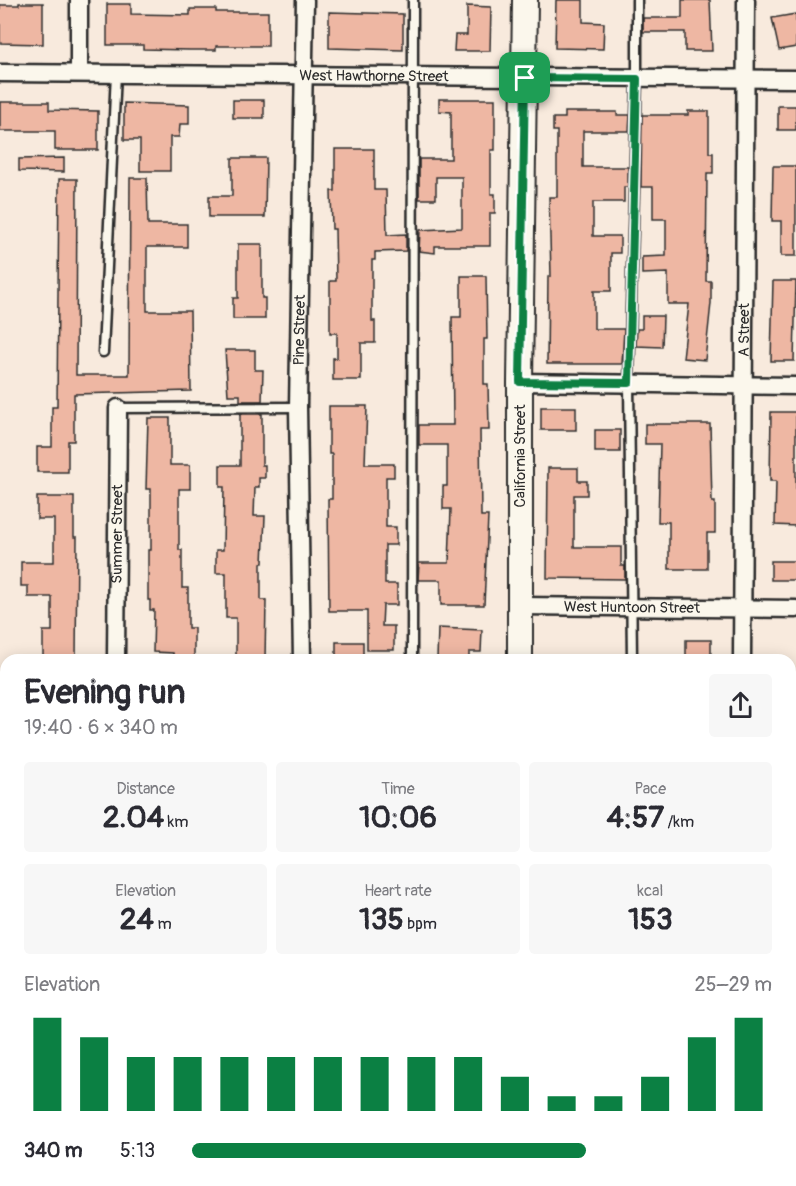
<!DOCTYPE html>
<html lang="en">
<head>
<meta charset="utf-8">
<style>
  body { margin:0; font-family:Pangolin,sans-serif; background:#f7f7f7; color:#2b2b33; height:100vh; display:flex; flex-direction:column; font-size:22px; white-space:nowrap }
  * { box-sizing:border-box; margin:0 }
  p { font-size:20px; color:#7c7c81 }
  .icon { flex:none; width:33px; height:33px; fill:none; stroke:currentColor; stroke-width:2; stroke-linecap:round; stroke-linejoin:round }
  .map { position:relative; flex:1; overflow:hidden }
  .panel { position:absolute; left:0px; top:654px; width:796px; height:532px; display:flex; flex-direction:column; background:#fff; border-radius:18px 18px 0 0; box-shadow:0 3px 15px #0003 }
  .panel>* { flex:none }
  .pin { position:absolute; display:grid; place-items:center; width:51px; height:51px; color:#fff; margin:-26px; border-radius:12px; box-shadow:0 3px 9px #0006 }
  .round { display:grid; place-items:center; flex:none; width:63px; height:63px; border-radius:6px; background:#f7f7f7 }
  .summary { display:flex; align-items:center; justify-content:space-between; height:102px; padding:0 24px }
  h1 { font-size:33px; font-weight:700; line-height:45px }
  .stats { display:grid; grid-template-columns:repeat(3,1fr); gap:9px; height:102px; padding:6px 24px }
  .stats div { display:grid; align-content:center; border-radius:6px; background:#f7f7f7; text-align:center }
  .stats b { font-size:30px; font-weight:700 }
  .stats small { font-size:16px; font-weight:400 }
  .stats p { font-size:16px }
  .chart { height:168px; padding:12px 24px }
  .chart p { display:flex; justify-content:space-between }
  .chart svg { width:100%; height:108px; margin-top:6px; stroke:#0b8043; stroke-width:6 }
  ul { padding:0 24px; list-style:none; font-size:20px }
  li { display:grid; grid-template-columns:96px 72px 1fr; align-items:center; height:45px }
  li i { height:15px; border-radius:8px; background:#0b8043 }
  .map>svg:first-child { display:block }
  .building { fill:#eeb7a3; stroke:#2b2b2b; stroke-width:1.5 }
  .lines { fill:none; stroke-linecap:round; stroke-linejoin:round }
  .lane-casing { stroke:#2b2b2b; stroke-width:13 }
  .street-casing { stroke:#2b2b2b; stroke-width:21 }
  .secondary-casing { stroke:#2b2b2b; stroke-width:28 }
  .lane { stroke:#fbf7ec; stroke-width:8 }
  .street { stroke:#fbf7ec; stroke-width:16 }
  .secondary { stroke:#fbf7ec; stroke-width:24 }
  .route-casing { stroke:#fff; stroke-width:12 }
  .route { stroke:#0b8043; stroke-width:8 }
  .labels { text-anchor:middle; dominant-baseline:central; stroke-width:4.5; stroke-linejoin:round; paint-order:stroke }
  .street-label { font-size:15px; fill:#2b2b2b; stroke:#fbf7ec }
</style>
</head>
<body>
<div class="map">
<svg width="796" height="1186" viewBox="0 0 796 1186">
  <rect width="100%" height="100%" fill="#f8eadd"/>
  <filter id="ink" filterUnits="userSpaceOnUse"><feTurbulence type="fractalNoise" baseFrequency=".0167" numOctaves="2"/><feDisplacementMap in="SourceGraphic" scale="12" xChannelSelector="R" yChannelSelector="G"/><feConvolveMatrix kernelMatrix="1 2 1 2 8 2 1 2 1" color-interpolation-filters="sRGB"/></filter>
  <g filter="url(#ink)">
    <!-- building -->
    <path class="building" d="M556 0H583V22L604 23 603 49 555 48Z
      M682 0H710L712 51H685V32H643V18H682Z
      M19 3H43V44L0 43V5H19Z
      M107 4H131V14L190 15V9H216V12H268V46H216V50H190L143 49V45H107Z
      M467 6 491 7 490 51H454L455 35H467Z
      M329 12 403 14V50L329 48Z
      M796 14V47L779 50 772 18Z
      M439 99H495V150H491V194H495V213H490V246H435V253L419 251 420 230 462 228V177H436V199H419V159H451V112L439 111Z
      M233 100H264V118H233Z
      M0 102H49V110L98 111V150H55V131H0Z
      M124 103 189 105V124H180L179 137H170V171H140V140H124Z
      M778 106H796V130H778Z
      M688 111H709V153H713V173H707L706 281H711V303L705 360 683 358 689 304H668V273L642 274V257L666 256V219H653V187H641L642 115H688Z
      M565 112H617V115H630L629 131H583V167H628V187H624V202H593V236H620V253H611V291H594V329H624L622 364H547L548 276H551L549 197H557V131H553V118H565Z
      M335 149H374V190H386L387 235 406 234V251L375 252V260H372V321H375V343H361V380H333V358H337V333H330V281H336L335 229H332L331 191H335Z
      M64 158V172L19 171V159Z
      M232 158H266L265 217H209V196H232Z
      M773 166H796V256H781V221H772Z
      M130 178H147L148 224H187V247H147V311H190L191 391 74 394V441H68V472H37V447H52V407H57L59 179H77L76 375H129Z
      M238 244H262V298H265V319H233V298H238Z
      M461 276H486L487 339H484V384H488L489 430H480L481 516H488L484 605H441V580H418L419 563H449L451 509H443V486H447V445H419V425H453L452 317H461Z
      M773 281H796L794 361H771Z
      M642 316H663L662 347 636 346 637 329H642Z
      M225 350H255V370H263L262 401H240V395H228Z
      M329 406H367L365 464H394V477H386V527H396V545H385V584H397V605H383L382 626H394V650H367V611H329L328 499H332V454H329Z
      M541 407H576V430H541Z
      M771 412H796V526L775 525 776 481H770Z
      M240 414H262V465H265V478H259V487H255L254 516H265L263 563H261V600H266L265 660H242V657H236V618H226V573H216V550H223L224 487H220V465H240Z
      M148 418H170V465H190V489H179V550H182V588H188V628H194V660H173V653L153 652 154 610H150V600H148V550H151V489H146Z
      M645 424H710L712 502H715V533H707V569H669V522H658L660 444H645Z
      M595 430H620V452H595Z
      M548 468H578V481H587V495H574V547H621V566H625V579L547 578Z
      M37 497H74V537H77L76 660H43V631H52V597H28V586H21V562H54V519H37Z
      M771 561H796V580H771Z
      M438 628 482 630 481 652H469V660H437Z
      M686 640H711V660H686Z
      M336 642H363V660H336Z"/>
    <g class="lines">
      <!-- lane casing -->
      <g class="lane-casing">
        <path id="lane" d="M103 352 116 73
          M118 408 298 407
          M412 660 413 0
          M632 660 629 383 637 79V0
          M626 1186V1180"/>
      </g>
      <!-- street casing -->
      <g class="street-casing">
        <g id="street">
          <path id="s1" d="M0 73 796 79"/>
          <path d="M79 73V0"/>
          <path d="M520 382 796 386"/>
          <path id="s2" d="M521 606 796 609"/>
          <path id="s3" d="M116 660 118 408"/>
          <path id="s4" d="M302 660 298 407 305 0"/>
          <path id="s5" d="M742 660 746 0"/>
          <path d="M790 1055H796"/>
          <path d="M109 1186V1180"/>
          <path d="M300 1186V1180"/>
          <path d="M739 1186V1180"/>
        </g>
      </g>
      <!-- secondary casing -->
      <g class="secondary-casing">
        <path id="secondary" d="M520 660V382L525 0
          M0 830H6
          M790 831H796
          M514 1186V1180"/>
      </g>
      <!-- lane -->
      <use href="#lane" class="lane"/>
      <!-- street -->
      <use href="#street" class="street"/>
      <!-- secondary -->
      <use href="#secondary" class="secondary"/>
    </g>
  </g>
  <g class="lines" filter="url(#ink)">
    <!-- route casing -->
    <g class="route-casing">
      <path id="route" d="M525 78 637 79 629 383 520 382Z"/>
    </g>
    <!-- route -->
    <use href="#route" class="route"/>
  </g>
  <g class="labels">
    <!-- street labels -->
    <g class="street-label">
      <text stroke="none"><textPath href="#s1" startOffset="374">West Hawthorne Street</textPath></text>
      <text stroke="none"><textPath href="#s4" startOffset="330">Pine Street</textPath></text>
      <text stroke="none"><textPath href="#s5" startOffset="330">A Street</textPath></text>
      <text transform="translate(520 456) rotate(-90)">California Street</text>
      <text stroke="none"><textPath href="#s3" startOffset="126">Summer Street</textPath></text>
      <text stroke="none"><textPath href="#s2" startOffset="111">West Huntoon Street</textPath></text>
    </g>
  </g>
</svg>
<div class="pin" style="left:525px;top:78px;background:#1e9e55"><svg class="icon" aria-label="arrive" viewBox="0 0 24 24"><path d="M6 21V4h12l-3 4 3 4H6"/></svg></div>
<section class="panel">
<div class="summary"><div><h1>Evening run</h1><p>19:40 · 6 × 340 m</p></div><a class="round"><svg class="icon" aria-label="share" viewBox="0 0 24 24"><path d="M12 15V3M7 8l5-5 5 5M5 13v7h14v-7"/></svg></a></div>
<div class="stats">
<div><p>Distance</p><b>2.04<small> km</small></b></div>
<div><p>Time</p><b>10:06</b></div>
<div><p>Pace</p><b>4:57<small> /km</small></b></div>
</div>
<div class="stats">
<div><p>Elevation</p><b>24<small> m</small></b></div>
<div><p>Heart rate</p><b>135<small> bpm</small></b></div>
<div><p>kcal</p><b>153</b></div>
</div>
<div class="chart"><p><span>Elevation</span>25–29 m</p>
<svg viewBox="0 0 160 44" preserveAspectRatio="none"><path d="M5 44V6M15 44V14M25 44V22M35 44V22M45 44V22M55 44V22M65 44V22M75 44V22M85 44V22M95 44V22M105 44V30M115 44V38M125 44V38M135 44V30M145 44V14M155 44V6"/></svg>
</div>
<ul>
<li><b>340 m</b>5:13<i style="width:68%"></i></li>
</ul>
</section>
</div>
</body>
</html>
